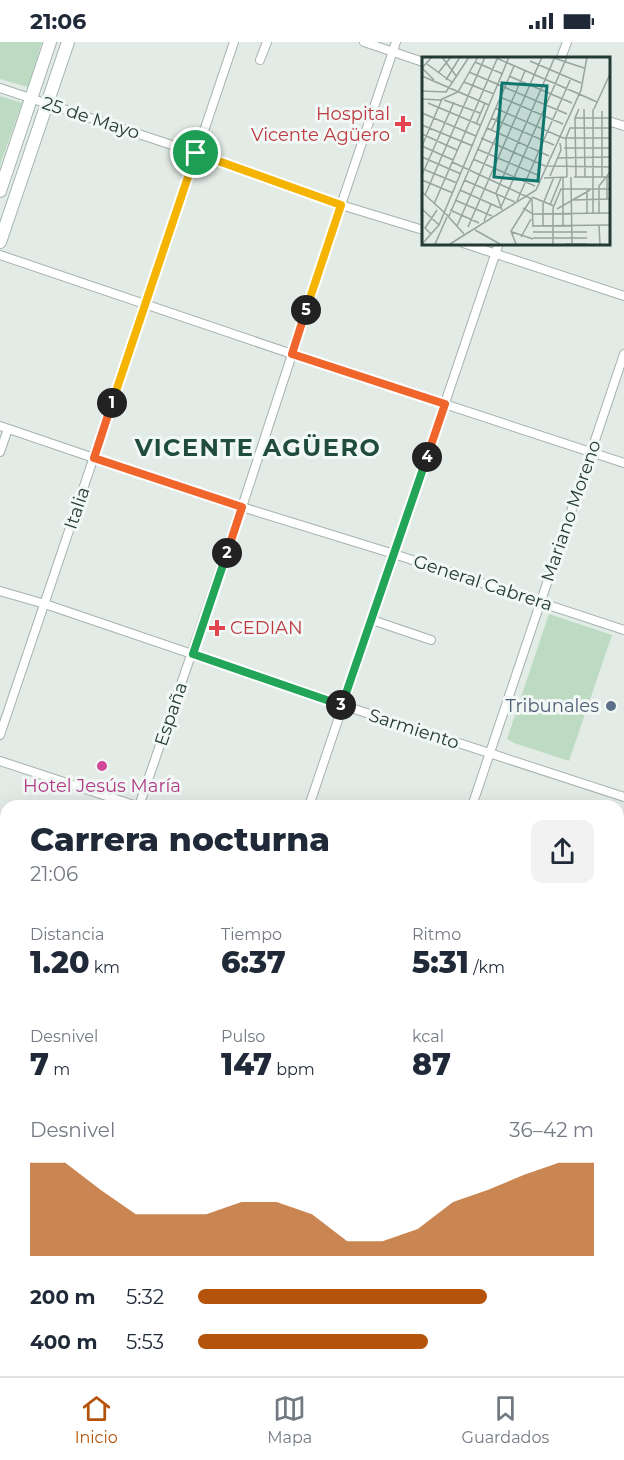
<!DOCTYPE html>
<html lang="es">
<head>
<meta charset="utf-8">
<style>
  body { margin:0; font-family:Montserrat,sans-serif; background:#f2f2f3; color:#1f2937; height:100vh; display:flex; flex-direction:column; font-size:22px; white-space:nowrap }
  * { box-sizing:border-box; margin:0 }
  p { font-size:20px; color:#747a83 }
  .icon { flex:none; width:33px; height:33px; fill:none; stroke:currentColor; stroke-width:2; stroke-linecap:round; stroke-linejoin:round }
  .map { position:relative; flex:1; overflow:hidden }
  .panel { position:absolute; left:0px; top:758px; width:624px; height:578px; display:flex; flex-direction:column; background:#fff; border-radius:18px 18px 0 0; box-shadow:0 6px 24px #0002 }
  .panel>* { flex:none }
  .pin { position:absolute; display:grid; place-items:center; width:51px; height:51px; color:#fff; margin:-26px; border:3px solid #fff; border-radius:50%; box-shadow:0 2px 6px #0007 }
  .km { position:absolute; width:30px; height:30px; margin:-15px; border-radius:50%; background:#222; color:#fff; font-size:16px; line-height:30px; text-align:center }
  .round { display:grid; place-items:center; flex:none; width:63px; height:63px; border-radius:12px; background:#f2f2f3 }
  .headline { display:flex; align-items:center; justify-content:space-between; height:102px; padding:0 30px }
  h1 { font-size:33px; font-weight:800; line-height:45px }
  .figures { display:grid; grid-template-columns:repeat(3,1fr); gap:9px; height:102px; padding:6px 30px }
  .figures div { display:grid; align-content:center }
  .figures b { font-size:30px; font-weight:800 }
  .figures small { font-size:16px; font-weight:400 }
  .figures p { font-size:16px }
  .chart { height:168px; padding:12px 30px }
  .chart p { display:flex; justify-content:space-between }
  .chart svg { width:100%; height:108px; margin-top:6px; fill:#b45309; opacity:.7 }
  ul { padding:0 30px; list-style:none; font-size:20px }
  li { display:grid; grid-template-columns:96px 72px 1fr; align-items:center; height:45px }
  li i { height:15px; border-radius:8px; background:#b45309 }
  .status { display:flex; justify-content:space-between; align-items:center; height:42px; padding:0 30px; background:#fff; direction:ltr }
  .status svg { height:16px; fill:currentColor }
  .tabs { display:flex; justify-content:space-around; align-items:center; height:84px; border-top:2px solid #e0e1e3; background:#fff; font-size:16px; color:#747a83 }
  .tabs a { display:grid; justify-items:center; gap:3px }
  .tabs .on { color:#b45309 }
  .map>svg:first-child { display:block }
  .green { fill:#bcdbc2 }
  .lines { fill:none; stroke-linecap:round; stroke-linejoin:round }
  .street-casing { stroke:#a5b3ad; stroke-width:10 }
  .secondary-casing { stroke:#a1b6ae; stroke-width:14 }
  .street { stroke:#fff; stroke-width:8 }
  .secondary { stroke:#fff; stroke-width:12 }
  .split-1-casing { stroke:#fff; stroke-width:12 }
  .split-2-casing { stroke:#fff; stroke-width:12 }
  .split-3-casing { stroke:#fff; stroke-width:12 }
  .split-4-casing { stroke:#fff; stroke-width:12 }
  .split-5-casing { stroke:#fff; stroke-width:12 }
  .split-6-casing { stroke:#fff; stroke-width:12 }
  .split-1 { stroke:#f5b400; stroke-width:8 }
  .split-2 { stroke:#f0652b; stroke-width:8 }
  .split-3 { stroke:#22a559; stroke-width:8 }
  .split-4 { stroke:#22a559; stroke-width:8 }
  .split-5 { stroke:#f0652b; stroke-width:8 }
  .split-6 { stroke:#f5b400; stroke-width:8 }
  .health-dot { fill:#e0444e; stroke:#f2f8f5; stroke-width:2 }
  .service-dot { fill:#5c6f8a; stroke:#f2f8f5; stroke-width:2 }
  .hotel-dot { fill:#d1479c; stroke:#f2f8f5; stroke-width:2 }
  .labels { text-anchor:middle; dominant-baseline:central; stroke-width:6; stroke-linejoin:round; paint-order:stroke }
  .health-label { font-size:18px; fill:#be3a42; stroke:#f2f8f5; text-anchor:end }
  .street-label { font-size:18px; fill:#233b33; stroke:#f2f8f5 }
  .service-label { font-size:18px; fill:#4e5e75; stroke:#f2f8f5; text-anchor:end }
  .hotel-label { font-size:18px; fill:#b23c85; stroke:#f2f8f5 }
  .district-label { font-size:24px; font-weight:bold; letter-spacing:1.5px; fill:#204c3f; stroke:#f2f8f5 }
  .inset-road { fill:none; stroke:#96a59e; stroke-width:1.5 }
  .view { fill:#0f766e; fill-opacity:0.15; stroke:#0f766e; stroke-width:3 }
  .inset-edge { fill:none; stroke:#233b33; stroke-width:3 }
</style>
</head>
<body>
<div class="status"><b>21:06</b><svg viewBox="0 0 49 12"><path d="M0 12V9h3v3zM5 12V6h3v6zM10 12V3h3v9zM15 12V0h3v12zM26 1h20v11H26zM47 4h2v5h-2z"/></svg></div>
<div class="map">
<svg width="624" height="1334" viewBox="0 0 624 1334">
  <rect width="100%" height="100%" fill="#e2ebe6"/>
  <!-- green -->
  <path class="green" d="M0 0H42L28 45 0 37Z
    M0 54 22 61 0 123Z
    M549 572 612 593 569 719 514 701 507 697Z"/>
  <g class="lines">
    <!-- street casing -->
    <g class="street-casing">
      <path id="street" d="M364 0 423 20
        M561 16 567 0
        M260 18 267 0
        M0 46 196 111 341 163 423 188
        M608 79 624 84
        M463 201 624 254
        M0 213 292 312 624 421
        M0 384 94 416 242 465 394 512 624 588
        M0 410 8 387
        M0 549 45 562 342 663 624 755
        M372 578 431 598
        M0 693 234 0
        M0 719 137 764
        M139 764 242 465 341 163 396 0
        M309 764 499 201
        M472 764 624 312
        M618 841 624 823
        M618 924 624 926
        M0 1046 6 1048
        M0 1174 6 1156
        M0 1217 6 1219
        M618 1252 624 1254
        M343 1329 358 1334
        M117 1334 118 1329
        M279 1334 281 1329
        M452 1334 453 1329
        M617 1334 624 1315"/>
    </g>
    <!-- secondary casing -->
    <g class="secondary-casing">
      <path id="secondary" d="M0 149 50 0
        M0 200 68 0
        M0 880 6 882
        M618 1085 624 1087"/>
    </g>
    <!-- street -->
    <use href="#street" class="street"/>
    <!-- secondary -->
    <use href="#secondary" class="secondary"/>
  </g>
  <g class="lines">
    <!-- split-1 casing -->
    <g class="split-1-casing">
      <path id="split-1" d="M112 361 196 111"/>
    </g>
    <!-- split-2 casing -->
    <g class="split-2-casing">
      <path id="split-2" d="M112 361 94 416 242 465 227 511"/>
    </g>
    <!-- split-3 casing -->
    <g class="split-3-casing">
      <path id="split-3" d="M227 511 193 612 341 663"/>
    </g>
    <!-- split-4 casing -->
    <g class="split-4-casing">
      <path id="split-4" d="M341 663H342L427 415"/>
    </g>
    <!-- split-5 casing -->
    <g class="split-5-casing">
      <path id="split-5" d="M306 268 292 312 445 362 427 415"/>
    </g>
    <!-- split-6 casing -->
    <g class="split-6-casing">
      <path id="split-6" d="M196 111 341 163 306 268"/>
    </g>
    <!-- split-1 -->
    <use href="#split-1" class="split-1"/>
    <!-- split-2 -->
    <use href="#split-2" class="split-2"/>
    <!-- split-3 -->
    <use href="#split-3" class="split-3"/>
    <!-- split-4 -->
    <use href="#split-4" class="split-4"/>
    <!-- split-5 -->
    <use href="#split-5" class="split-5"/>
    <!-- split-6 -->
    <use href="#split-6" class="split-6"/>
  </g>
  <!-- markers -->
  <g class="health-dot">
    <path d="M400 73h6v6h6v6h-6v6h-6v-6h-6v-6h6z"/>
    <path d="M214 577h6v6h6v6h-6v6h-6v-6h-6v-6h6z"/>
  </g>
  <circle class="service-dot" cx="611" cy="664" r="6"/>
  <circle class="hotel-dot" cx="102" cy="724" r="6"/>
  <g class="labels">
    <!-- health labels -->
    <g class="health-label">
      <text x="390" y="72">Hospital<tspan x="390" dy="21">Vicente Agüero</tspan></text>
      <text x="230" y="586" text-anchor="start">CEDIAN</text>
    </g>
    <!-- street labels -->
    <g class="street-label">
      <text transform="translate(91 76) rotate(18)">25 de Mayo</text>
      <text transform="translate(77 466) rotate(-71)">Italia</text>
      <text transform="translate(571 469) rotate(-71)">Mariano Moreno</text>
      <text transform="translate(483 541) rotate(18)">General Cabrera</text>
      <text transform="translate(171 672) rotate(-71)">España</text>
      <text transform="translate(414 687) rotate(18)">Sarmiento</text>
    </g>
    <!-- service labels -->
    <g class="service-label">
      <text x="599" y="664">Tribunales</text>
    </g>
    <!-- hotel labels -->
    <g class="hotel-label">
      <text x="102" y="744">Hotel Jesús María</text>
    </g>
    <!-- district labels -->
    <g class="district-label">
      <text x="258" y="405">VICENTE AGÜERO</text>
    </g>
  </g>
  <!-- overview -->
  <g transform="translate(422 15)">
    <rect width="188" height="188" fill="#e2ebe6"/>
    <path class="inset-road" d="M10 0 0 11 12 23M20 0 35 20M72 0 157 37M129 0 162 11M108 4 159 26M53 5 81 17M5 7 31 26M47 15 145 57M16 16 29 0M0 19 67 48M87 19 150 46M24 23 38 0M42 25 72 37M0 34 24 35 47 0M157 37 175 45M78 40 141 67M0 42 18 43 36 35 56 0M20 42 0 89 31 103M22 43 58 56M6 46 58 68M73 51 141 81H188M162 52 163 120M171 52V156M172 52 188 17M180 54V120M0 56 54 79M69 61 132 88M153 61H188M54 67 63 46M0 68 51 89M65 71 127 99M69 74 79 53M0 77 35 93M59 81 123 109 188 110M142 91H188M55 92 118 119M0 100 39 117M135 101 188 100M51 102 113 129M30 105 110 142M1 112 35 126M0 118 32 45M128 119 139 93 138 86M141 120V169M145 120 144 81 148 71H188M149 120 150 187M152 120H188M154 120 153 61 157 52M122 121 145 120M0 123 31 136M42 123 93 145M38 133 78 151M165 133V156M0 135 25 158M3 138 63 0M110 140 132 149M110 142 111 170M185 142V120M33 143 70 159M152 143 188 142M95 144 149 21M12 147 75 2M128 148 139 121M79 150 145 0M101 151 111 157 188 156M0 152 17 168M135 152 168 133M28 153 57 166M80 153 74 136 132 2M177 156V129L188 115M25 158 42 177M27 159 92 9M62 164 69 147M35 169 103 14M111 169 188 168M121 169V147L132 120M177 169 178 187M46 170 120 0M53 173 78 187M90 175 111 182M111 175H165M9 177 3 171 15 153M99 180 109 162M111 181H165M0 187 17 168 87 0M13 187 25 160M28 187 114 133 159 33 165 0M94 187 89 174 109 142M131 187V151L139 132H188M143 187H165"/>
    <path class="view" d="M80 26 125 29 116 124 72 120Z"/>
    <rect width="188" height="188" class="inset-edge"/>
  </g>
</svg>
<div class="pin" style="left:196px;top:111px;background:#1e9e55"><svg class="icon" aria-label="arrive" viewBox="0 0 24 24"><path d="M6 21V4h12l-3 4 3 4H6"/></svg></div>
<b class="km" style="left:112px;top:361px">1</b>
<b class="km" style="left:227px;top:511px">2</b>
<b class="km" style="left:341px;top:663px">3</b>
<b class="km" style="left:427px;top:415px">4</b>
<b class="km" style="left:306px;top:268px">5</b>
<section class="panel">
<div class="headline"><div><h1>Carrera nocturna</h1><p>21:06</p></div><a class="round"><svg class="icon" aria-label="share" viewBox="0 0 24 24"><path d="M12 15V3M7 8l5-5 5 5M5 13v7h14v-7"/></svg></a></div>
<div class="figures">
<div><p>Distancia</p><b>1.20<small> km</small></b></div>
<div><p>Tiempo</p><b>6:37</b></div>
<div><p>Ritmo</p><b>5:31<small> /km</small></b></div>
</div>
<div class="figures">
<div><p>Desnivel</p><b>7<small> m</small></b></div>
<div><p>Pulso</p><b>147<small> bpm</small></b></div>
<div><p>kcal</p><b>87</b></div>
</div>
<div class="chart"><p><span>Desnivel</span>36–42 m</p>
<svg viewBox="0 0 160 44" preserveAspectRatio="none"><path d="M0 44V6L10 6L20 17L30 27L40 27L50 27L60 22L70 22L80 27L90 38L100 38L110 33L120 22L130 17L140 11L150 6L160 6V44z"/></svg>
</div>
<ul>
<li><b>200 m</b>5:32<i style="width:73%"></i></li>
<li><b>400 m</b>5:53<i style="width:58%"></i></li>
</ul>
</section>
</div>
<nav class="tabs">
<a class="on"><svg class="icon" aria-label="home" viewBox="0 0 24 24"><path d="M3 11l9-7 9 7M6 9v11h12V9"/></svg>Inicio</a>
<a><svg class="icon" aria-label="map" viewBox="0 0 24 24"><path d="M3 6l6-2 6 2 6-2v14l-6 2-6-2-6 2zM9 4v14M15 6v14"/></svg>Mapa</a>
<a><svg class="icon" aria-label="saved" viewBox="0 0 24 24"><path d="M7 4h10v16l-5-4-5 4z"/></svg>Guardados</a>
</nav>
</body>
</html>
